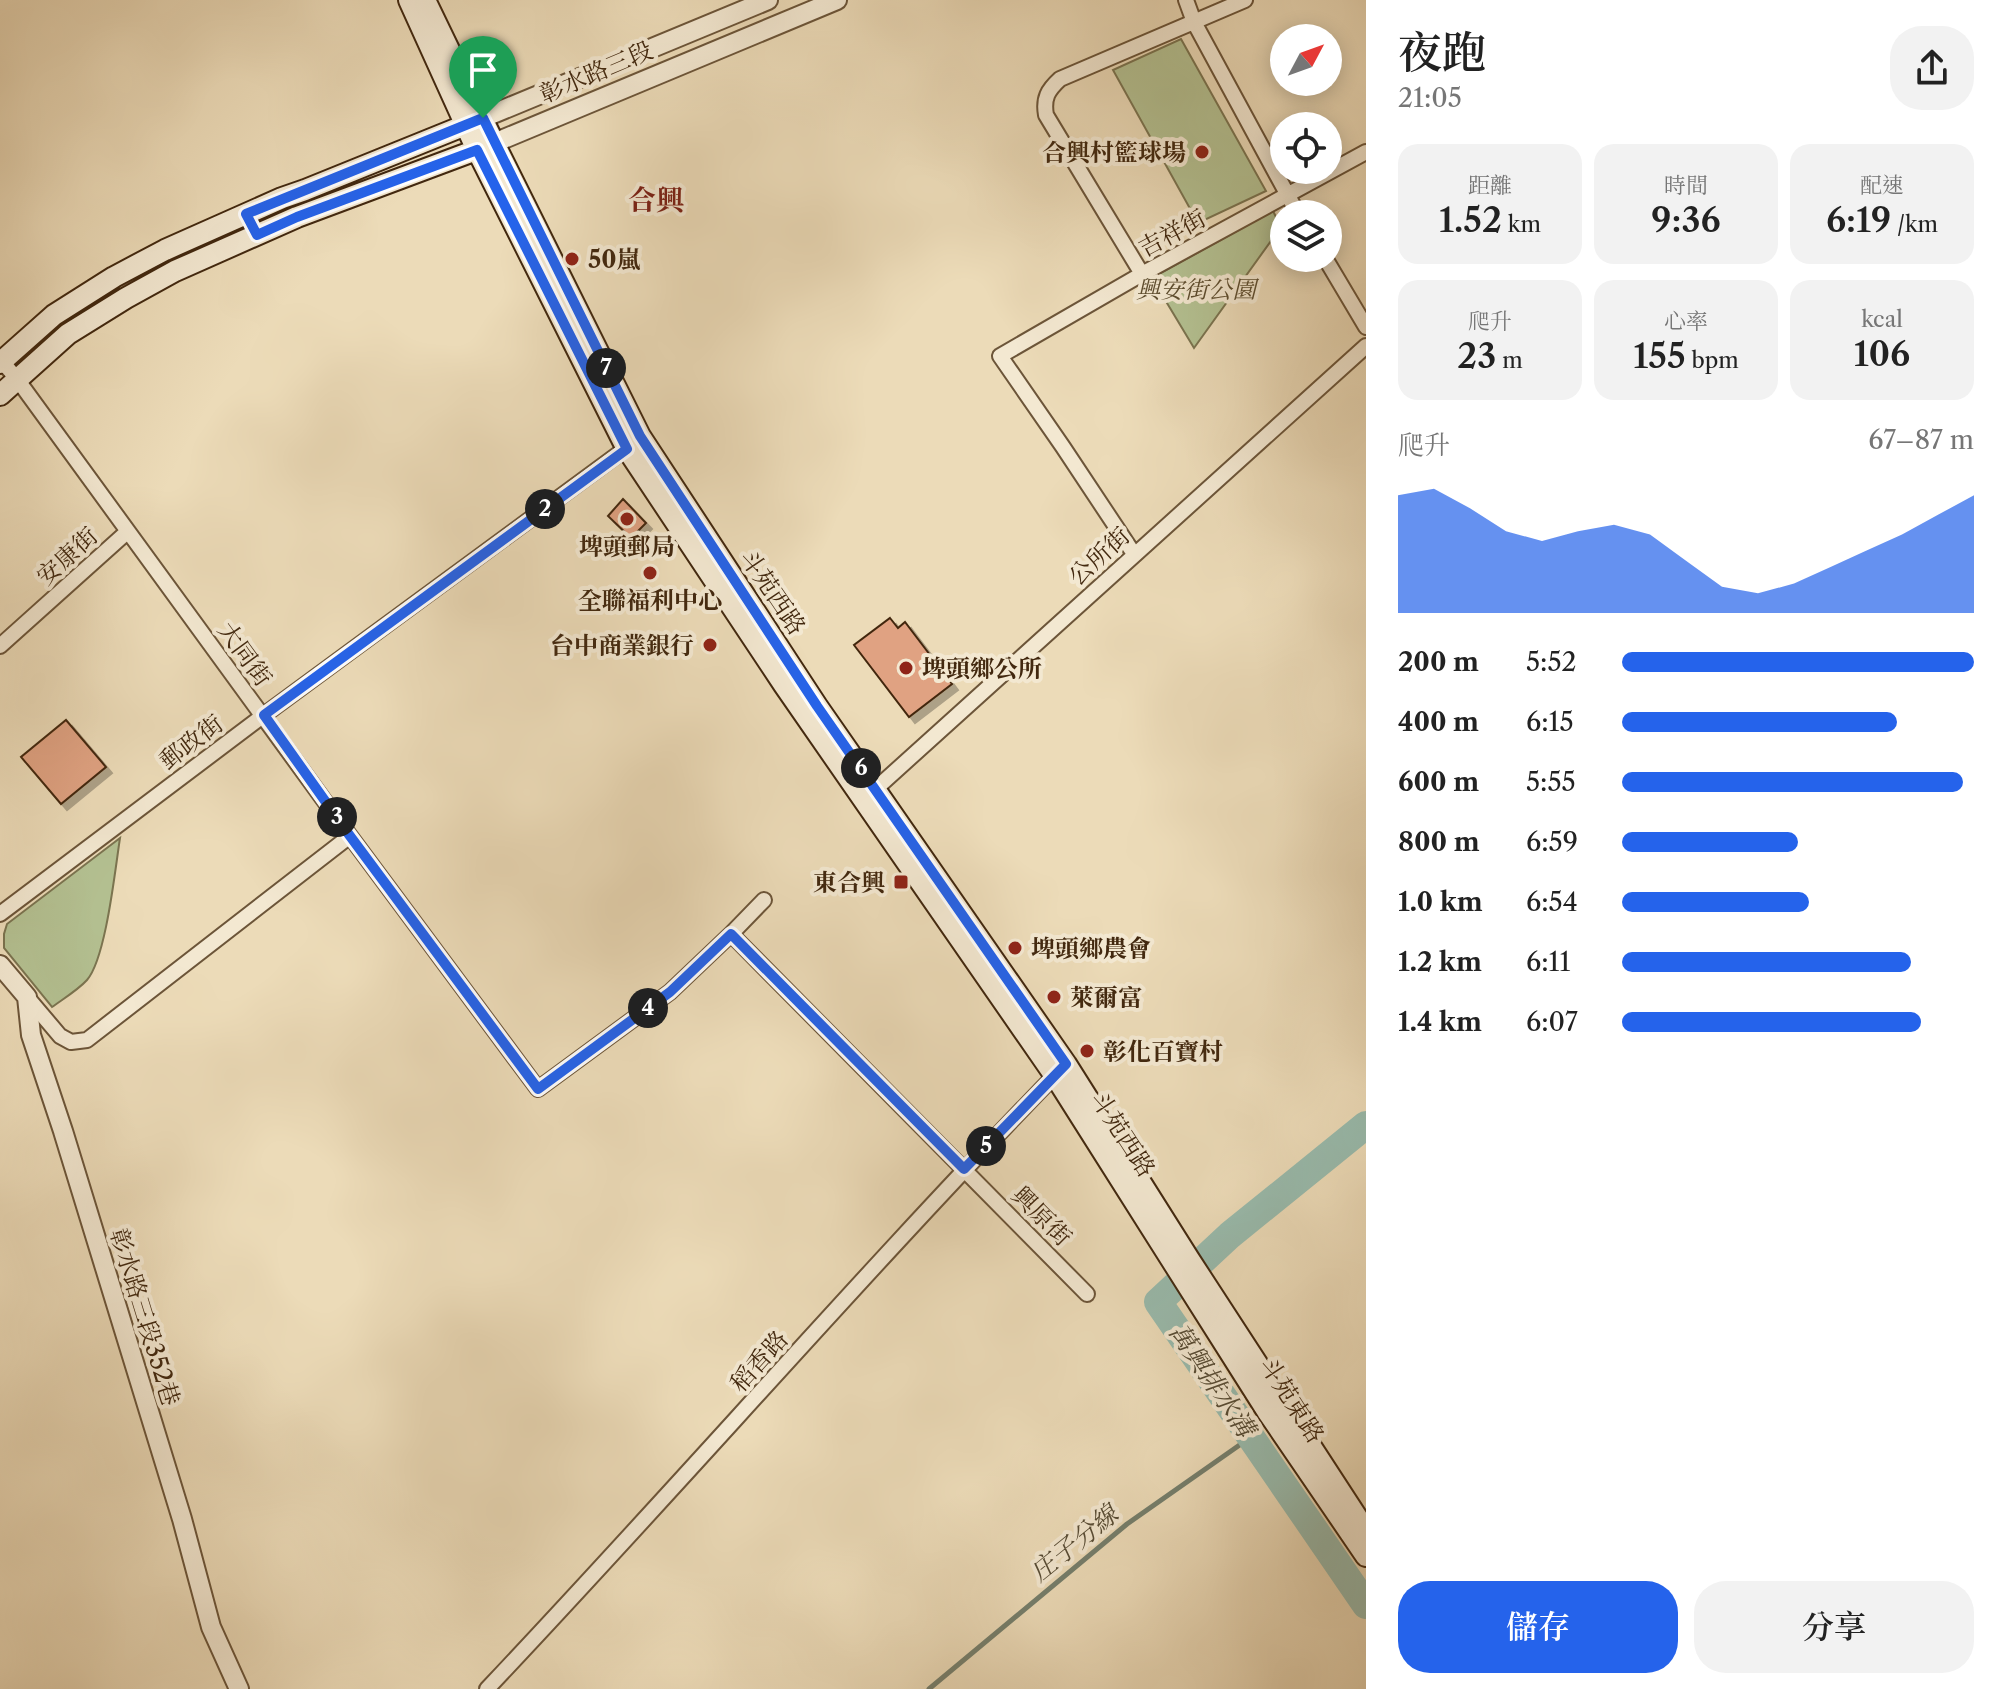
<!DOCTYPE html>
<html lang="zh-TW">
<head>
<meta charset="utf-8">
<style>
  body { margin:0; font-family:"Libre Caslon Text","Noto Serif TC",serif; background:#f2f2f2; color:#222; height:100vh; display:flex; flex-direction:column; font-size:30px; white-space:nowrap }
  * { box-sizing:border-box; margin:0 }
  p { font-size:26px; color:#767676 }
  .icon { flex:none; width:44px; height:44px; fill:none; stroke:currentColor; stroke-width:2; stroke-linecap:round; stroke-linejoin:round }
  .map { position:relative; flex:1; overflow:hidden }
  .drawer { display:flex; flex-direction:column; background:#fff; width:640px }
  .drawer>* { flex:none }
  .needle { width:52px; rotate:49deg }
  .tools { position:absolute; left:1270px; top:24px; display:grid; gap:16px }
  .tools a { display:grid; place-items:center; width:72px; height:72px; border-radius:50%; background:#fff; box-shadow:0 4px 20px #0003; font-size:40px }
  .pin { position:absolute; display:grid; place-items:center; width:68px; height:68px; color:#fff; margin:-82px -34px; border-radius:50% 50% 50% 0; rotate:-45deg; box-shadow:0 0 8px #0007 }
  .pin .icon { rotate:45deg }
  .km { position:absolute; width:40px; height:40px; margin:-20px; border-radius:50%; background:#222; color:#fff; font-size:22px; line-height:40px; text-align:center }
  .round { display:grid; place-items:center; flex:none; width:84px; height:84px; border-radius:32px; background:#f2f2f2 }
  .head { display:flex; align-items:center; justify-content:space-between; height:136px; padding:0 32px }
  h1 { font-size:44px; font-weight:600; line-height:60px }
  .figures { display:grid; grid-template-columns:repeat(3,1fr); gap:12px; height:136px; padding:8px 32px }
  .figures div { display:grid; align-content:center; border-radius:20px; background:#f2f2f2; text-align:center }
  .figures b { font-size:34px; font-weight:600 }
  .figures small { font-size:22px; font-weight:400 }
  .figures p { font-size:22px }
  .chart { height:224px; padding:16px 32px }
  .chart p { display:flex; justify-content:space-between }
  .chart svg { width:100%; height:144px; margin-top:8px; fill:#2563eb; opacity:.7 }
  .button { display:flex; gap:16px; margin-top:auto; padding:16px 32px }
  .button a { flex:1; height:92px; border-radius:32px; background:#2563eb; color:#fff; font-size:32px; font-weight:600; line-height:92px; text-align:center }
  .button a+a { background:#f2f2f2; color:#222 }
  ul { padding:0 32px; list-style:none; font-size:26px }
  li { display:grid; grid-template-columns:128px 96px 1fr; align-items:center; height:60px }
  li i { height:20px; border-radius:10px; background:#2563eb }
  main { display:flex; flex:1; min-height:0 }
  .map>svg:first-child { display:block }
  .green { fill:#b4c192; stroke:#7b7450; stroke-width:2 }
  .lines { fill:none; stroke-linecap:round; stroke-linejoin:round }
  .stream { stroke:#76806e; stroke-width:5 }
  .river { stroke:#99bbad; stroke-width:28 }
  .building { fill:#e0a282; stroke:#42280f; stroke-width:2; filter:url(#shadow) }
  .minor-casing { stroke:#6c5539; stroke-width:18 }
  .tertiary-casing { stroke:#6c5539; stroke-width:22 }
  .secondary-casing { stroke:#42280f; stroke-width:24 }
  .minor { stroke:#f3e8d1; stroke-width:14 }
  .tertiary { stroke:#f3e8d1; stroke-width:18 }
  .secondary { stroke:#f3e8d1; stroke-width:20 }
  .route-casing { stroke:#fff; stroke-width:16 }
  .route { stroke:#2563eb; stroke-width:10 }
  .poi-dot { fill:#8f2418; stroke:#f3e8d1; stroke-width:3 }
  .labels { text-anchor:middle; dominant-baseline:central; stroke-width:8; stroke-linejoin:round; paint-order:stroke }
  .street-label { font-size:24px; fill:#42280f; stroke:#f3e8d1 }
  .poi-label { font-size:24px; font-weight:bold; fill:#42280f; stroke:#f3e8d1; text-anchor:start }
  .park-label { font-size:24px; font-style:italic; fill:#5e4e30; stroke:#f3e8d1 }
  .water-label { font-size:26px; font-style:italic; fill:#584d36; stroke:#f3e8d1 }
  .quarter-label { font-size:28px; font-weight:bold; fill:#7a1f14; stroke:#f3e8d1 }
</style>
</head>
<body>
<main>
<div class="map">
<svg width="1366" height="1689" viewBox="0 0 1366 1689">
  <defs>
    <filter id="shadow"><feDropShadow dx="6" dy="6" stdDeviation="0" flood-color="#0004"/></filter>
  </defs>
  <rect width="100%" height="100%" fill="#ecdbb8"/>
  <filter id="stains"><feTurbulence type="fractalNoise" baseFrequency=".0025" numOctaves="4"/><feColorMatrix values="0 0 0 0 .2 0 0 0 0 .09 0 0 0 0 .02 0 0 0 .5 -.17"/></filter>
  <radialGradient id="worn" r=".72"><stop offset=".6" stop-color="#630" stop-opacity="0"/><stop offset="1" stop-color="#630" stop-opacity=".3"/></radialGradient>
  <!-- green -->
  <path class="green" d="M1181 39 1266 191 1198 223 1113 70Z
    M1273 211 1281 227 1194 348 1152 278Z
    M120 838C115 870 106 958 87 980 78 990 63 999 52 1007L4 948V934L7 924Z"/>
  <g class="lines">
    <!-- stream -->
    <path class="stream" d="M929 1689 1127 1524 1251 1437"/>
    <!-- river -->
    <path class="river" d="M1366 1125 1230 1235 1158 1302 1366 1605"/>
  </g>
  <!-- building -->
  <path class="building" d="M623 499 646 523 631 538 608 516Z
    M890 618 898 628 905 622 952 684 909 717 854 645Z
    M66 720 106 767 61 804 21 757Z"/>
  <g class="lines">
    <!-- minor casing -->
    <g class="minor-casing">
      <path id="minor" d="M1186 0 1194 22 1298 214
        M1325 258 1366 327
        M1142 274 1046 115C1043 98 1048 90 1060 79L1245 0
        M0 359 17 379 350 836 538 1089 670 992 731 934 1087 1294
        M1134 554 1063 447 1000 356 1142 274 1366 152
        M0 646 127 532
        M870 794 1366 346
        M0 914 264 715 632 444
        M731 934 764 900
        M27 997 60 1036 71 1042 87 1040 350 836
        M487 1689C680 1485 864 1272 1060 1070"/>
    </g>
    <!-- tertiary casing -->
    <g class="tertiary-casing">
      <path id="tertiary" d="M483 118 768 0
        M494 143 837 0
        M0 965 27 997 31 1035 63 1131 182 1519 211 1627 239 1689"/>
    </g>
    <!-- secondary casing -->
    <g class="secondary-casing">
      <path id="secondary" d="M409 0 477 150 627 449 784 685 1055 1076 1267 1411 1366 1556
        M425 0 494 143 640 436 817 706 1066 1064 1189 1259 1366 1531
        M0 363 54 315 114 277 165 250 282 198 305 190 478 120
        M0 395 68 334 126 298 175 271 297 217 487 146"/>
    </g>
    <!-- minor -->
    <use href="#minor" class="minor"/>
    <!-- tertiary -->
    <use href="#tertiary" class="tertiary"/>
    <!-- secondary -->
    <use href="#secondary" class="secondary"/>
  </g>
  <g class="lines">
    <!-- route casing -->
    <g class="route-casing">
      <path id="route" d="M483 118 640 436 817 706 1066 1064 964 1169 731 934 670 992 538 1089 350 836 264 715 627 449 477 150 297 217 257 235 246 214Z"/>
    </g>
    <!-- route -->
    <use href="#route" class="route"/>
  </g>
  <!-- markers -->
  <g class="poi-dot">
    <circle cx="1202" cy="152" r="8"/>
    <circle cx="572" cy="259" r="8"/>
    <circle cx="627" cy="519" r="8"/>
    <circle cx="650" cy="573" r="8"/>
    <circle cx="710" cy="645" r="8"/>
    <circle cx="906" cy="668" r="8"/>
    <rect x="893" y="874" width="16" height="16" rx="4"/>
    <circle cx="1015" cy="948" r="8"/>
    <circle cx="1054" cy="997" r="8"/>
    <circle cx="1087" cy="1051" r="8"/>
  </g>
  <g class="labels">
    <!-- street labels -->
    <g class="street-label">
      <text transform="translate(596 72) rotate(-23)">彰水路三段</text>
      <text transform="translate(1172 233) rotate(-28)">吉祥街</text>
      <text transform="translate(67 556) rotate(-42)">安康街</text>
      <text transform="translate(1099 556) rotate(-42)">公所街</text>
      <text transform="translate(773 592) rotate(56)">斗苑西路</text>
      <text transform="translate(245 654) rotate(54)">大同街</text>
      <text transform="translate(191 742) rotate(-37)">郵政街</text>
      <text transform="translate(1123 1134) rotate(57)">斗苑西路</text>
      <text transform="translate(1042 1216) rotate(45)">興原街</text>
      <text transform="translate(145 1317) rotate(73)">彰水路三段352巷</text>
      <text transform="translate(759 1361) rotate(-48)">稻香路</text>
      <text transform="translate(1292 1400) rotate(57)">斗苑東路</text>
    </g>
    <!-- poi labels -->
    <g class="poi-label">
      <text x="1186" y="152" text-anchor="end">合興村籃球場</text>
      <text x="588" y="259">50嵐</text>
      <text x="627" y="546" text-anchor="middle">埤頭郵局</text>
      <text x="650" y="600" text-anchor="middle">全聯福利中心</text>
      <text x="694" y="645" text-anchor="end">台中商業銀行</text>
      <text x="922" y="668">埤頭鄉公所</text>
      <text x="885" y="882" text-anchor="end">東合興</text>
      <text x="1031" y="948">埤頭鄉農會</text>
      <text x="1070" y="997">萊爾富</text>
      <text x="1103" y="1051">彰化百寶村</text>
    </g>
    <!-- park labels -->
    <g class="park-label">
      <text x="1196" y="289">興安街公園</text>
    </g>
    <!-- water labels -->
    <g class="water-label">
      <text transform="translate(1212 1380) rotate(56)">萬興排水溝</text>
      <text transform="translate(1074 1543) rotate(-39)">庄子分線</text>
    </g>
    <!-- quarter labels -->
    <g class="quarter-label">
      <text x="656" y="200">合興</text>
    </g>
  </g>
  <rect width="100%" height="100%" filter="url(#stains)"/>
  <rect width="100%" height="100%" fill="url(#worn)"/>
</svg>
<div class="tools">
<a><svg class="needle" viewBox="-14 -14 28 28"><path d="M0-13l5 13h-10z" fill="#e53935"/><path d="M0 13l5-13h-10z" fill="#767676"/></svg></a>
<a><svg class="icon" aria-label="locate" viewBox="0 0 24 24"><circle cx="12" cy="12" r="6"/><path d="M12 2v4M12 18v4M2 12h4M18 12h4"/></svg></a>
<a><svg class="icon" aria-label="layers" viewBox="0 0 24 24"><path d="M12 4l9 5-9 5-9-5zM3 14l9 5 9-5"/></svg></a>
</div>
<div class="pin" style="left:483px;top:118px;background:#1e9e55"><svg class="icon" aria-label="arrive" viewBox="0 0 24 24"><path d="M6 21V4h12l-3 4 3 4H6"/></svg></div>
<b class="km" style="left:545px;top:509px">2</b>
<b class="km" style="left:337px;top:817px">3</b>
<b class="km" style="left:648px;top:1008px">4</b>
<b class="km" style="left:986px;top:1146px">5</b>
<b class="km" style="left:861px;top:768px">6</b>
<b class="km" style="left:606px;top:368px">7</b>
</div>
<section class="drawer">
<div class="head"><div><h1>夜跑</h1><p>21:05</p></div><a class="round"><svg class="icon" aria-label="share" viewBox="0 0 24 24"><path d="M12 15V3M7 8l5-5 5 5M5 13v7h14v-7"/></svg></a></div>
<div class="figures">
<div><p>距離</p><b>1.52<small> km</small></b></div>
<div><p>時間</p><b>9:36</b></div>
<div><p>配速</p><b>6:19<small> /km</small></b></div>
</div>
<div class="figures">
<div><p>爬升</p><b>23<small> m</small></b></div>
<div><p>心率</p><b>155<small> bpm</small></b></div>
<div><p>kcal</p><b>106</b></div>
</div>
<div class="chart"><p><span>爬升</span>67–87 m</p>
<svg viewBox="0 0 160 44" preserveAspectRatio="none"><path d="M0 44V8L10 6L20 12L30 19L40 22L50 19L60 17L70 20L80 28L90 36L100 38L110 35L120 30L130 25L140 20L150 14L160 8V44z"/></svg>
</div>
<ul>
<li><b>200 m</b>5:52<i style="width:100%"></i></li>
<li><b>400 m</b>6:15<i style="width:78%"></i></li>
<li><b>600 m</b>5:55<i style="width:97%"></i></li>
<li><b>800 m</b>6:59<i style="width:50%"></i></li>
<li><b>1.0 km</b>6:54<i style="width:53%"></i></li>
<li><b>1.2 km</b>6:11<i style="width:82%"></i></li>
<li><b>1.4 km</b>6:07<i style="width:85%"></i></li>
</ul>
<div class="button"><a>儲存</a><a>分享</a></div>
</section>
</main>
</body>
</html>
